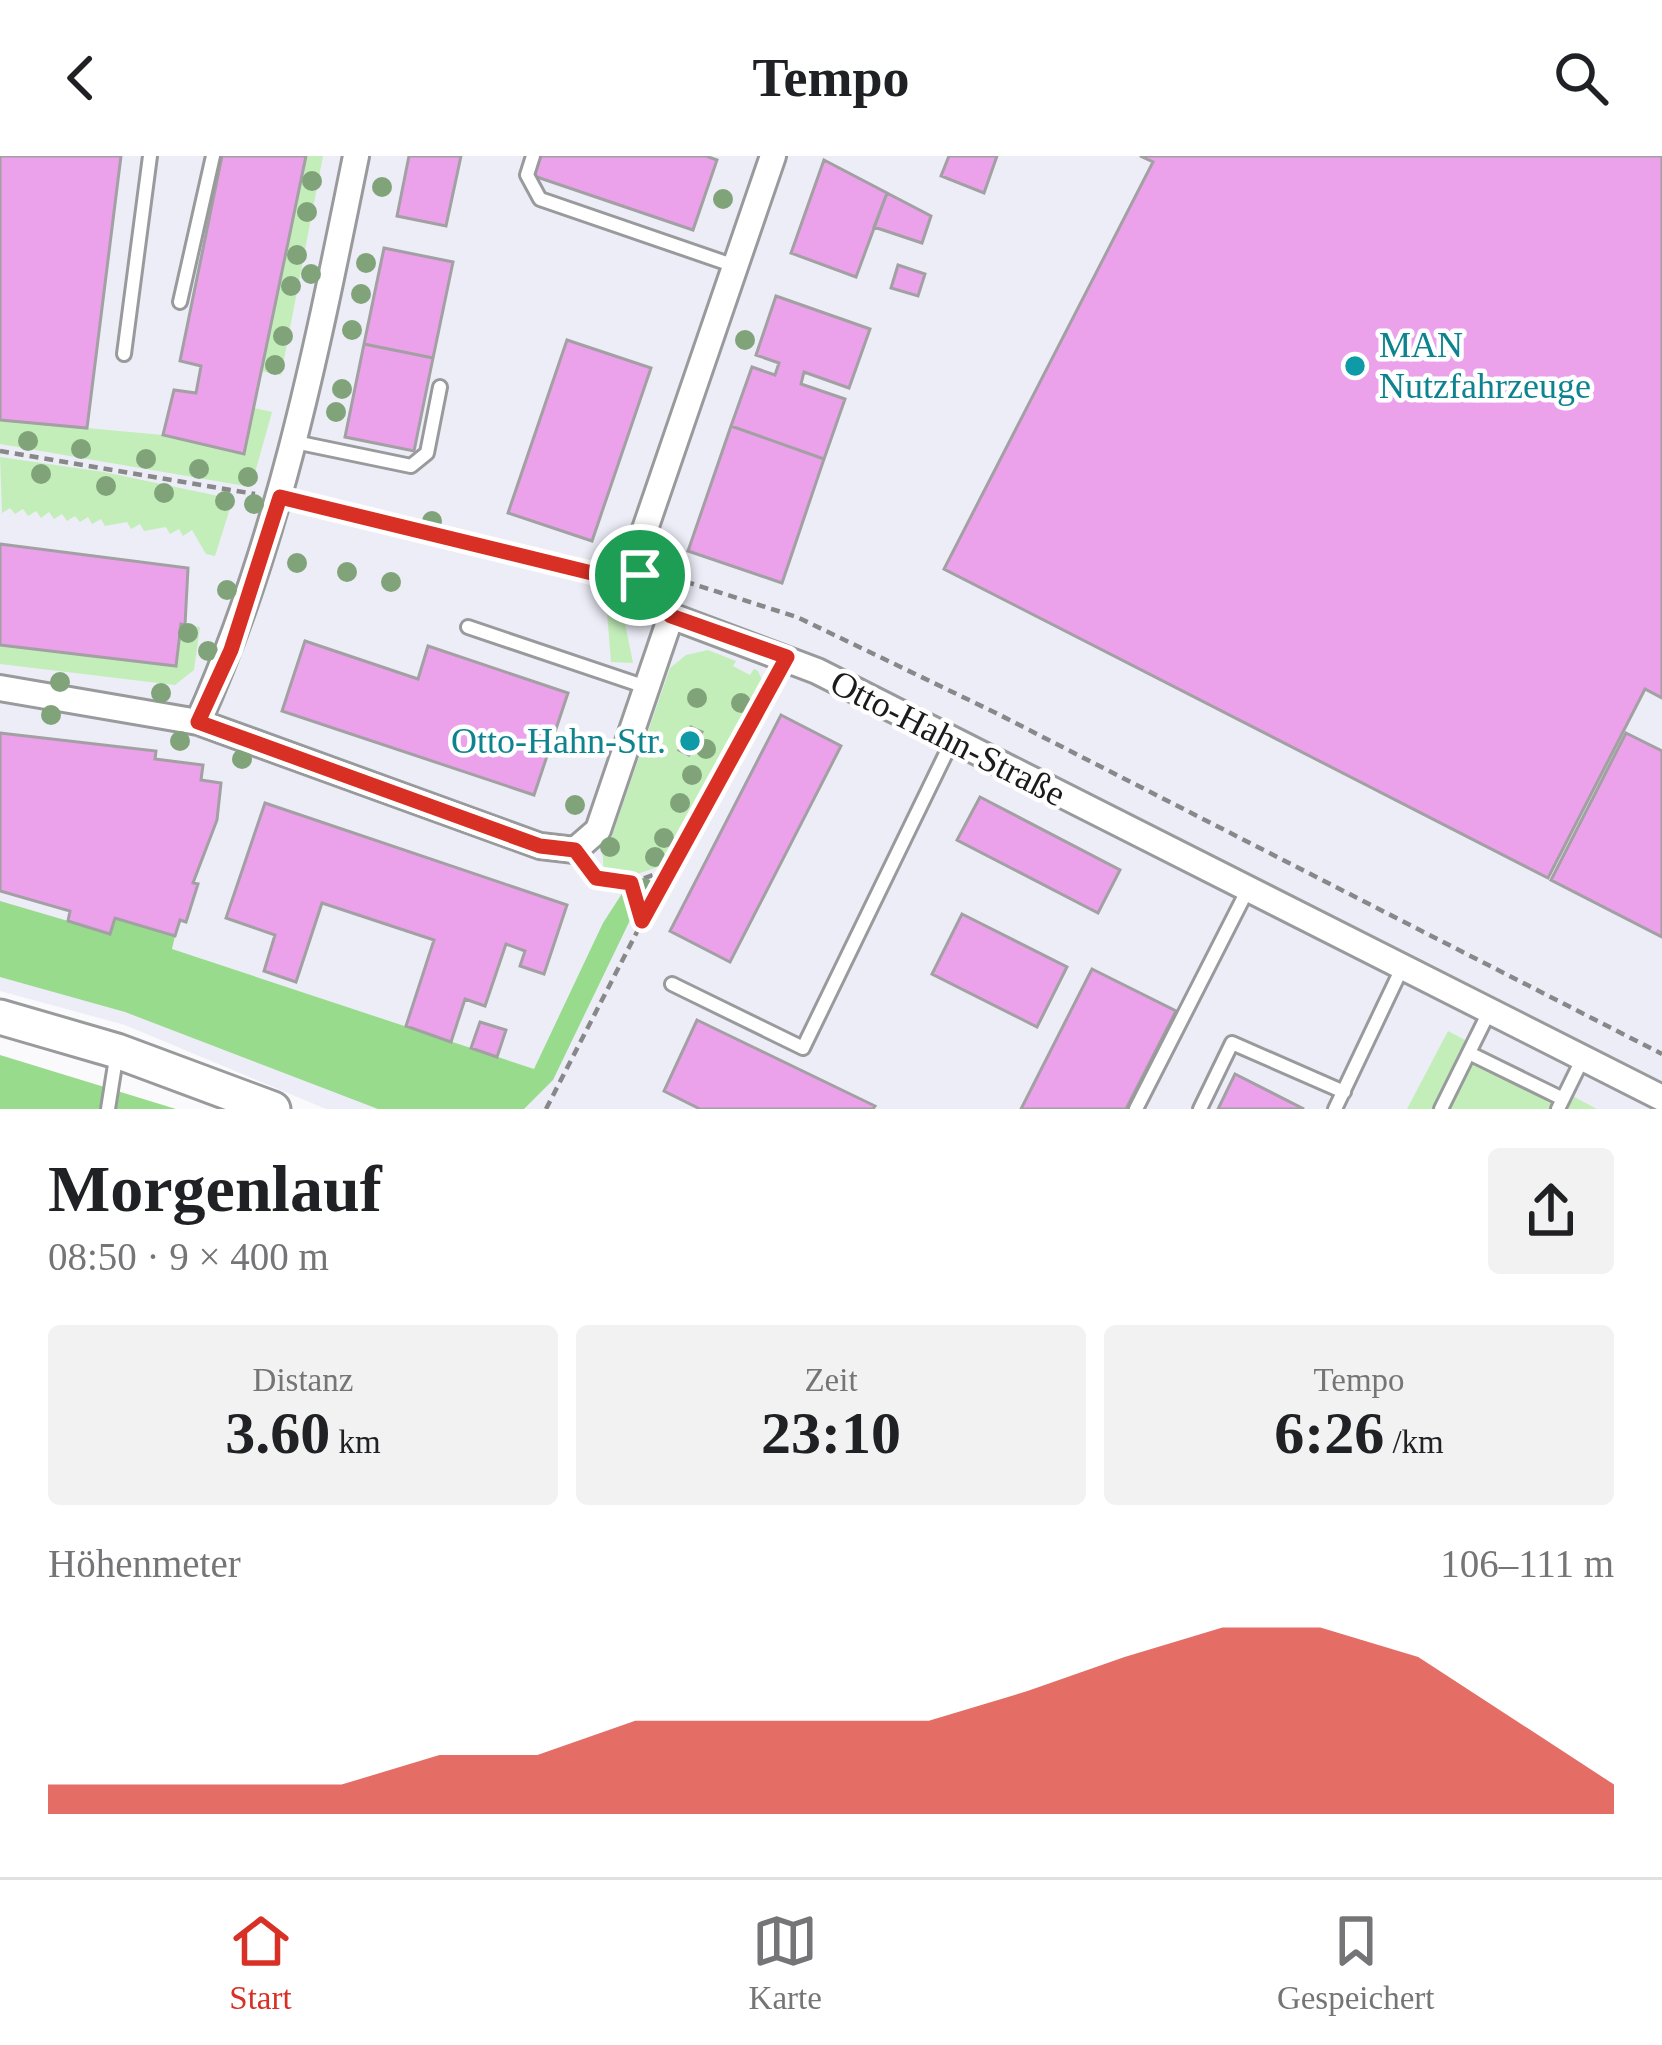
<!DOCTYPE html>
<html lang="de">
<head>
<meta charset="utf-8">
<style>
  body { margin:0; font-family:Georgia,serif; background:#f2f2f2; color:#202124; height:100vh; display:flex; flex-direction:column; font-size:45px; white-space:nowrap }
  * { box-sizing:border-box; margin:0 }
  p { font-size:39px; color:#757577 }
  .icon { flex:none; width:66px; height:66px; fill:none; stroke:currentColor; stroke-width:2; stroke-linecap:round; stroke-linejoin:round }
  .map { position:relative; height:953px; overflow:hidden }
  .panel { display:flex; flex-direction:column; background:#fff; flex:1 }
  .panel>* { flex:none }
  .pin { position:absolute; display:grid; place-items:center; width:102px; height:102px; color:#fff; margin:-51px; border:6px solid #fff; border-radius:50%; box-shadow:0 3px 12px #0007 }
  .round { display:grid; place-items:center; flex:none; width:126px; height:126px; border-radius:12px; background:#f2f2f2 }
  .head { display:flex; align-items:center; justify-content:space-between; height:204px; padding:0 48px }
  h1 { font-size:66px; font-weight:700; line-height:90px }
  .figures { display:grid; grid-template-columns:repeat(3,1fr); gap:18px; height:204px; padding:12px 48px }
  .figures div { display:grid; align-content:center; border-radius:12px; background:#f2f2f2; text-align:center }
  .figures b { font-size:60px; font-weight:700 }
  .figures small { font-size:33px; font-weight:400 }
  .figures p { font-size:33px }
  .chart { height:336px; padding:24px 48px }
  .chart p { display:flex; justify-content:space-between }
  .chart svg { width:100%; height:216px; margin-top:12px; fill:#d93025; opacity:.7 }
  header { display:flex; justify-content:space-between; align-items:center; height:156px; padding:0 48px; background:#fff; font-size:54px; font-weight:700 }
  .dock { display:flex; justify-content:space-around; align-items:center; height:168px; border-top:3px solid #e0e0e0; background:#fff; font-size:33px; color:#757577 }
  .dock a { display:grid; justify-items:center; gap:6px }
  .dock .active { color:#d93025 }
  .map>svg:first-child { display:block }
  .built { fill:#ecedf7 }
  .green { fill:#c3eeba }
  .forest { fill:#99db8c }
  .building { fill:#eba2eb; stroke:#a2a0a2; stroke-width:3 }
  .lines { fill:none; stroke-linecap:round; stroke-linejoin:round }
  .service-casing { stroke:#999a9c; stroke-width:18 }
  .minor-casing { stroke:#999a9c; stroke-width:30 }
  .secondary-casing { stroke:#999a9c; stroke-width:39 }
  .path { stroke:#88888a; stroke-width:4.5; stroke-dasharray:9 6; stroke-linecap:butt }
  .service { stroke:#fff; stroke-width:12 }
  .minor { stroke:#fff; stroke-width:24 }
  .secondary { stroke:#fff; stroke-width:33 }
  .tree { fill:#80a37a }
  .route-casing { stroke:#fff; stroke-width:24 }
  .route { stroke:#d93025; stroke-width:15 }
  .culture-dot { fill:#0f9aa8; stroke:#fff; stroke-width:4.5 }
  .labels { text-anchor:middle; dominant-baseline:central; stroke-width:9; stroke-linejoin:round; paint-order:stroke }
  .culture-label { font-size:36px; fill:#0d838f; stroke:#fff; text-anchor:start }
  .street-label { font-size:36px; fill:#1b1b1c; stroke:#fff }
</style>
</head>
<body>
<header><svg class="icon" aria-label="back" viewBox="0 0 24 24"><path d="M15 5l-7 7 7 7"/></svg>Tempo<svg class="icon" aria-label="search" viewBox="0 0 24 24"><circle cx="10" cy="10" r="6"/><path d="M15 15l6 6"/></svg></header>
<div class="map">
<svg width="1662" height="953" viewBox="0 0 1662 953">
  <rect width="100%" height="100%" fill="#fafafd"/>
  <!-- built -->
  <path class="built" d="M0 0H1662V953H326L125 869 0 835Z"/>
  <!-- green -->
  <path class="green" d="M306 0H323L281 219 261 215Z
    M254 252 272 256 251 331 0 288V264L163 279 243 298Z
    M0 301 104 316 233 343 215 400 206 398 192 374 183 380 179 373 170 378 166 371 144 375 140 368 131 373 127 366 105 370 101 363 92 368 88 361 80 366 75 360 67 365 62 358 54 363 49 356 41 362 36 355 28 360 23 353 15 358 10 352 2 357Z
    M611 422H616L633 507 611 506 605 432Z
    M181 468 200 471 194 514 175 529 0 508V489L175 510Z
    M708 494 736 505 733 510 750 519 754 513 758 515 762 524 664 709 625 722 604 719 602 690 610 685 670 512 686 499Z
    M1448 875 1597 953H1407Z"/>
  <!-- forest -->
  <path class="forest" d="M623 736 633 758 553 924 524 953H378L125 856 0 821V745L109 777 115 762 175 780 172 793 534 913 603 767Z
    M0 899 176 953H0Z"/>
  <!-- building -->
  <path class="building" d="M0 0H121L87 272 0 264Z
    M222 0H306L244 298 163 279 174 234 196 237 201 210 180 205Z
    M409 0H461L446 70 397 60Z
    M537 0H706L717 4 693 74 531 19Z
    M949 0H997L984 37 941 20Z
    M1140 0H1662V542L1645 533 1548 722 944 413 1153 6Z
    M824 4 887 37 856 121 791 97Z
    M887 37 931 60 922 87 874 71Z
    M384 92 453 106 433 202 364 188Z
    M898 109 925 118 918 140 891 132Z
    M776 140 870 173 849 232 804 216 801 228 845 243 824 303 731 270 752 211 775 219 779 207 756 199Z
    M567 184 651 212 592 385 508 357Z
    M364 188 433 202 414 295 345 281Z
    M731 270 824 303 782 427 688 395Z
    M0 388 188 412 185 469 181 468 176 510 0 489Z
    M305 485 418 523 428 490 568 537 534 639 282 555Z
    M781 559 841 590 730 806 670 775Z
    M691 571 702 576 689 599 679 594Z
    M0 577 156 595 155 603 203 609 201 624 221 627 217 664 193 727 198 728 186 766 180 764 175 780 115 762 110 778 68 765 70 755 0 735Z
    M1626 577 1662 595V781L1551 724Z
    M980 641 1120 714 1098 757 957 684Z
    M265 647 567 749 544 818 520 810 525 795 506 788 485 850 465 843 451 886 406 870 434 784 322 747 296 826 264 815 275 779 226 762Z
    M962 758 1067 811 1037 871 932 818Z
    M1092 813 1176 855 1126 953H1021Z
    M697 864 875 950 873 953H700L664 935Z
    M480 866 506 874 497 901 471 892Z
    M1235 918 1304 953H1218Z"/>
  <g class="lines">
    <!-- service casing -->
    <g class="service-casing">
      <path id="service" d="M533 0 527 19 540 43 735 110
        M180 146 213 0
        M124 198 150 0
        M295 286 411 310 427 297 440 231
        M468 471 646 531
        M672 828 803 892 952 585
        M1469 897 1563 943
        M108 953 117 896
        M1136 953 1248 733
        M1200 953 1232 887 1344 936
        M1335 953 1402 812
        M1441 953 1489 856
        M1558 953 1583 902"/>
    </g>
    <!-- minor casing -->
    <g class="minor-casing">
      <path id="minor" d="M773 0 644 376C640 415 637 433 671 460L817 515 1662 942
        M0 532 198 566 540 690 575 694 598 674 671 460
        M198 566C279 386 317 193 356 0"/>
    </g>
    <!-- secondary casing -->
    <g class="secondary-casing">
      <path id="secondary" d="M0 861 117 895 273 953"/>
    </g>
    <!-- path -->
    <path class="path" d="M0 295 255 338
      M301 346 600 419H617
      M671 421 797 461 996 557 1662 898
      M589 713 596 721 631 727 667 714
      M631 727 641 762
      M546 953 697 659 772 527"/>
    <!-- service -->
    <use href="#service" class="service"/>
    <!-- minor -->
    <use href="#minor" class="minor"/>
    <!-- secondary -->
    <use href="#secondary" class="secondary"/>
  </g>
  <!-- trees -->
  <g class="tree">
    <circle cx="312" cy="25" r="10"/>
    <circle cx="382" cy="31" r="10"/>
    <circle cx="723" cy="43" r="10"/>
    <circle cx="307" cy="56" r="10"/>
    <circle cx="297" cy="99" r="10"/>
    <circle cx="366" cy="107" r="10"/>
    <circle cx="311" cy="118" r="10"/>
    <circle cx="291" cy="130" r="10"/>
    <circle cx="361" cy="138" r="10"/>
    <circle cx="352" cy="174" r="10"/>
    <circle cx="283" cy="180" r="10"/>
    <circle cx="745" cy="184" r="10"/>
    <circle cx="275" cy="209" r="10"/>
    <circle cx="342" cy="233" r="10"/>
    <circle cx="336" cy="256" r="10"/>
    <circle cx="28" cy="285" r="10"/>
    <circle cx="81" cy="293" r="10"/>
    <circle cx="146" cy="303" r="10"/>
    <circle cx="199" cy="313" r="10"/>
    <circle cx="41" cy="318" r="10"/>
    <circle cx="248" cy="321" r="10"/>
    <circle cx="106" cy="330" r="10"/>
    <circle cx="164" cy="337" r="10"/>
    <circle cx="225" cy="345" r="10"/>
    <circle cx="254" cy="348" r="10"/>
    <circle cx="432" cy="365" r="10"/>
    <circle cx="297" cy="407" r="10"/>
    <circle cx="347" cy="416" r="10"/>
    <circle cx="391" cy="426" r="10"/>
    <circle cx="227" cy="434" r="10"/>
    <circle cx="188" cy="477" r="10"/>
    <circle cx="208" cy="495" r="10"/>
    <circle cx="60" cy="526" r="10"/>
    <circle cx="161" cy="537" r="10"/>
    <circle cx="697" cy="542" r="10"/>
    <circle cx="741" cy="547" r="10"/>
    <circle cx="51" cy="559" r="10"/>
    <circle cx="180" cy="585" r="10"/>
    <circle cx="706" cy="593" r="10"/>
    <circle cx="242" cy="603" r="10"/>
    <circle cx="692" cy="619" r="10"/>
    <circle cx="680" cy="647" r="10"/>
    <circle cx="575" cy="649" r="10"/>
    <circle cx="664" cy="682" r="10"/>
    <circle cx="610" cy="691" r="10"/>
    <circle cx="655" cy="701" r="10"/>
    <circle cx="644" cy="732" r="10"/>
  </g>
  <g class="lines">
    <!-- route casing -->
    <g class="route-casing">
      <path id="route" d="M280 341 600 419H640L656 447 671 460 787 501 642 765 631 727 596 722 575 694 540 690 198 566 231 494Z"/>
    </g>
    <!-- route -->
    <use href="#route" class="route"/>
  </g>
  <!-- markers -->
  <g class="culture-dot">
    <circle cx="1355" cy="210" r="12"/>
    <circle cx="690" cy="585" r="12"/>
  </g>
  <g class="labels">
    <!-- culture labels -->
    <g class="culture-label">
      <text x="1379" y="189">MAN<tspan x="1379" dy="41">Nutzfahrzeuge</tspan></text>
      <text x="666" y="585" text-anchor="end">Otto-Hahn-Str.</text>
    </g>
    <!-- street labels -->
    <g class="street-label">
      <text transform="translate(948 582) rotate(27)">Otto-Hahn-Straße</text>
    </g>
  </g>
</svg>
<div class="pin" style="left:640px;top:419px;background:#1e9e55"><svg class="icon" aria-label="arrive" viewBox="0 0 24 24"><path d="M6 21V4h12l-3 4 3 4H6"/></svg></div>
</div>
<section class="panel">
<div class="head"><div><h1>Morgenlauf</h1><p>08:50 · 9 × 400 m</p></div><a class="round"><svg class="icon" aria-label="share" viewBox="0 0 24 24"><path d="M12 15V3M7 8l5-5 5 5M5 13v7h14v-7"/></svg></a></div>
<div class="figures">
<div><p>Distanz</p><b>3.60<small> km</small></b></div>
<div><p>Zeit</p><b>23:10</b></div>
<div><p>Tempo</p><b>6:26<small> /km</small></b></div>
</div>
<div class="chart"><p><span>Höhenmeter</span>106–111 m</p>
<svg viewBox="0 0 160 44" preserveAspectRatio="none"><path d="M0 44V38L10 38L20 38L30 38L40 32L50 32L60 25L70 25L80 25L90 25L100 19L110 12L120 6L130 6L140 12L150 25L160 38V44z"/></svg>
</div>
</section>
<nav class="dock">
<a class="active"><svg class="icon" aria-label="home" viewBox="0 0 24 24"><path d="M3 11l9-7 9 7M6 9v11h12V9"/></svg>Start</a>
<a><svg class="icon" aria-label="map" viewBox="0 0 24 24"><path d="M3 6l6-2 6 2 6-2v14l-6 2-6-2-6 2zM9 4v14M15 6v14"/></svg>Karte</a>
<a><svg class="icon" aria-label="saved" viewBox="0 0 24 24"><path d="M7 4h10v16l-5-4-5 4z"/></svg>Gespeichert</a>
</nav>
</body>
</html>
